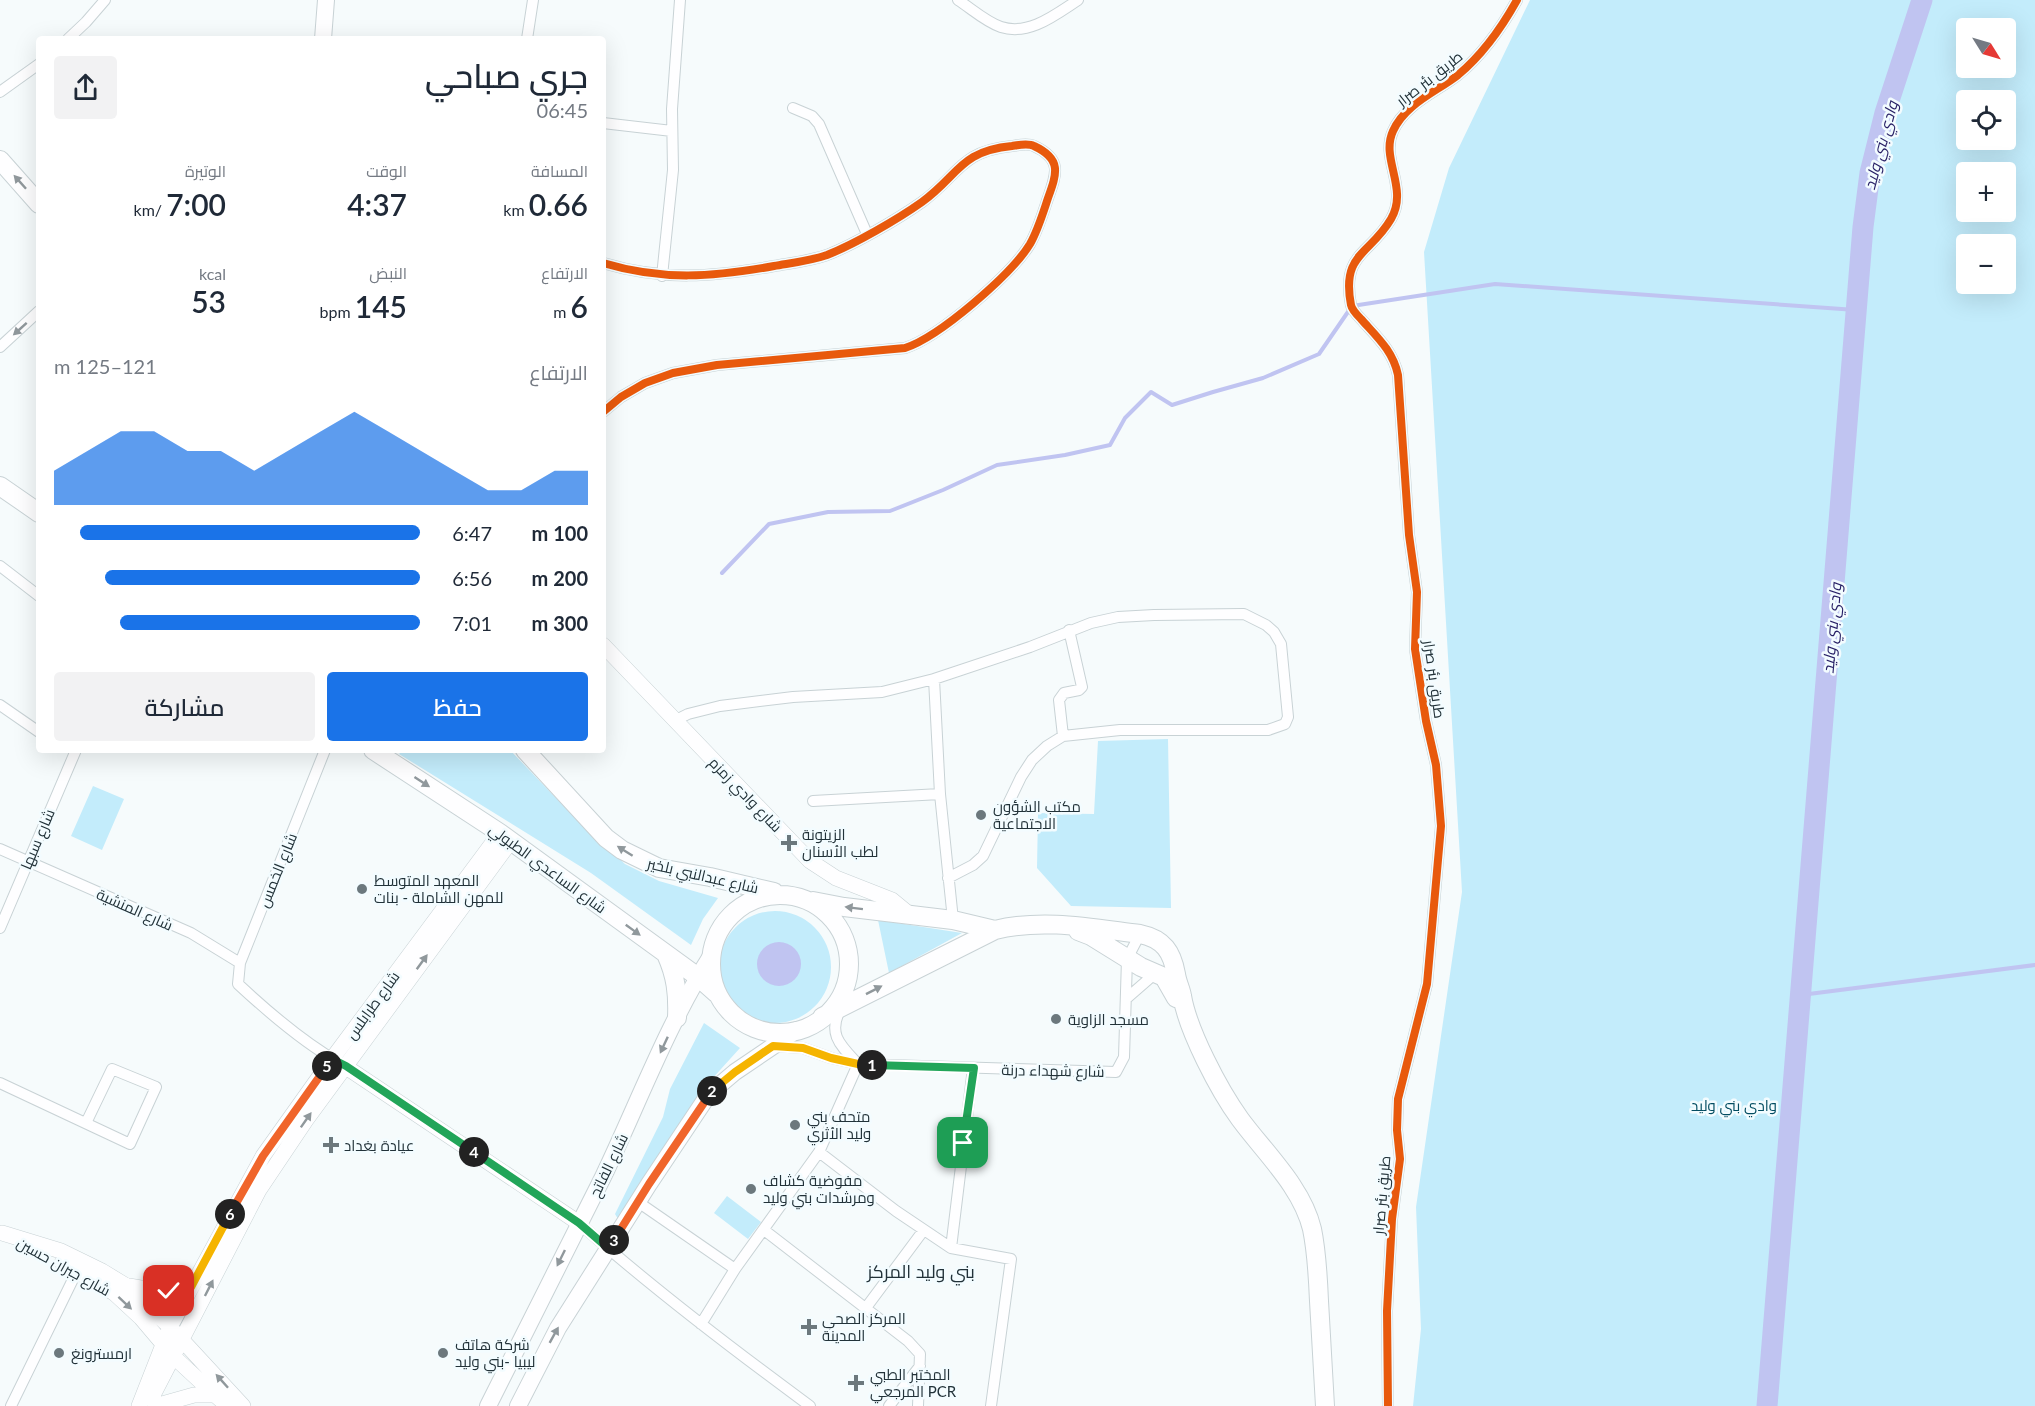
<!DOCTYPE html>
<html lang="ar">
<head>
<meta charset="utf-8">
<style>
  body { margin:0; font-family:Lato,Cairo,sans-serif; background:#f2f2f3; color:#1f2937; direction:rtl; height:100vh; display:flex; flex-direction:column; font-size:22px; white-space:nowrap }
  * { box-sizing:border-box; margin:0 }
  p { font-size:20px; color:#747a83 }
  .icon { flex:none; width:33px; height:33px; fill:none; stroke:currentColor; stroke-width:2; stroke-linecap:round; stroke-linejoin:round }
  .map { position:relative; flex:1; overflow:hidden; direction:ltr }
  .drawer { position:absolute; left:36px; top:36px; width:570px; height:717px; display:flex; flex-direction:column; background:#fff; border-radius:6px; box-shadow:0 6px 24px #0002; direction:rtl }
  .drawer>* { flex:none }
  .needle { width:39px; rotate:127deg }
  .controls { position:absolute; left:1956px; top:18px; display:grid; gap:12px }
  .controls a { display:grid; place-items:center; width:60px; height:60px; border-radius:6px; background:#fff; box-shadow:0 6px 24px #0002; font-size:30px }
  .pin { position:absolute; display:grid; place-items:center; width:51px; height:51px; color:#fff; margin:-26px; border-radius:12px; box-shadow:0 3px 9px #0006 }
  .km { position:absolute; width:30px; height:30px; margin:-15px; border-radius:50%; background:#222; color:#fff; font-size:16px; line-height:30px; text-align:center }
  .round { display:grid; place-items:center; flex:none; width:63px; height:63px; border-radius:6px; background:#f2f2f3 }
  .head { display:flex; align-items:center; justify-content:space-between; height:102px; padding:0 18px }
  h1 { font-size:33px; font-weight:600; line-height:45px }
  .figures { display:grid; grid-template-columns:repeat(3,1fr); gap:9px; height:102px; padding:6px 18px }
  .figures div { display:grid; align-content:center }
  .figures b { font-size:30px; font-weight:600 }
  .figures small { font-size:16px; font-weight:400 }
  .figures p { font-size:16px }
  .chart { height:168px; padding:12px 18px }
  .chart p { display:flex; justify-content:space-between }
  .chart svg { width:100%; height:108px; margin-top:6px; fill:#1a73e8; opacity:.7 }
  .cta { display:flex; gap:12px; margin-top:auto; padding:12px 18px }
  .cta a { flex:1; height:69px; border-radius:6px; background:#1a73e8; color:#fff; font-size:24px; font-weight:600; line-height:69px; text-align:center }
  .cta a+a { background:#f2f2f3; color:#1f2937 }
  ul { padding:0 18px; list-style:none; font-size:20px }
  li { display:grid; grid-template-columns:96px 72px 1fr; align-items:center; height:45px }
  li i { height:15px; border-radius:8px; background:#1a73e8 }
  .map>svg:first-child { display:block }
  .green { fill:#c3ecfb; fill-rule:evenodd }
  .water { fill:#c0c4f1 }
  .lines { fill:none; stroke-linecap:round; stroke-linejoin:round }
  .stream { stroke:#c0c4f1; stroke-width:4 }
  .river { stroke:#c0c4f1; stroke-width:21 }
  .minor-casing { stroke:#c8d2d5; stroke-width:12 }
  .secondary-casing { stroke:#c8d2d5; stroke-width:16 }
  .primary-casing { stroke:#c8d2d5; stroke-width:18 }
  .trunk-casing { stroke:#c8d2d5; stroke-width:20 }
  .minor { stroke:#fefeff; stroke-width:10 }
  .secondary { stroke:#fefeff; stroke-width:15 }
  .primary { stroke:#fefeff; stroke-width:16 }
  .trunk { stroke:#fefeff; stroke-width:18 }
  .cycleway-casing { stroke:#f3fcff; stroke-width:11 }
  .cycleway { stroke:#e8590c; stroke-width:8 }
  .oneway { fill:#90989c }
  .split-1-casing { stroke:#fff; stroke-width:12 }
  .split-2-casing { stroke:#fff; stroke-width:12 }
  .split-3-casing { stroke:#fff; stroke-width:12 }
  .split-4-casing { stroke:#fff; stroke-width:12 }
  .split-5-casing { stroke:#fff; stroke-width:12 }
  .split-6-casing { stroke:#fff; stroke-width:12 }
  .split-7-casing { stroke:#fff; stroke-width:12 }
  .split-1 { stroke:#22a559; stroke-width:8 }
  .split-2 { stroke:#f5b400; stroke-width:8 }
  .split-3 { stroke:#f0652b; stroke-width:8 }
  .split-4 { stroke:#22a559; stroke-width:8 }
  .split-5 { stroke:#22a559; stroke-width:8 }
  .split-6 { stroke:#f0652b; stroke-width:8 }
  .split-7 { stroke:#f5b400; stroke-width:8 }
  .poi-dot { fill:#6c787d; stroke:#f3fcff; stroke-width:2 }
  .labels { text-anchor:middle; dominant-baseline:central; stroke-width:5; stroke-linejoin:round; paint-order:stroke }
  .street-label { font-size:15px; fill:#223239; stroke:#f3fcff }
  .poi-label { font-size:15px; fill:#223239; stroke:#f3fcff; text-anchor:start }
  .park-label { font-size:15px; fill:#034d62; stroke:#f3fcff }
  .water-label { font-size:16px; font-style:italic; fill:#261e65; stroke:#f3fcff }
  .quarter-label { font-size:18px; fill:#223239; stroke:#f3fcff }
</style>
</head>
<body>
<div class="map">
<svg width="2035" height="1406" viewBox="0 0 2035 1406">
  <rect width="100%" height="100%" fill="#f6fbfc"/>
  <!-- green -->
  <path class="green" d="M1530 0H2035V1406H1413L1421 1329 1416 1207 1462 892 1424 252 1449 168ZM2006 28V68H1966V28ZM2006 100V140H1966V100ZM1966 172H2006V212H1966ZM2006 244V284H1966V244Z
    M1168 739 1171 908 1071 906 1037 868 1038 813 1094 814 1098 741Z
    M403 750H510L575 818 625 864 659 881 718 898 703 919 691 945 591 873 399 754Z
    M93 786 124 799 102 850 71 836Z
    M719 967a56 56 0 1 1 112 0a56 56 0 1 1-112 0Z
    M878 920 962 933 889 973Z
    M704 1023 740 1048 702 1090 618 1219 615 1214 663 1117 670 1089Z
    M727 1196 761 1222 748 1239 714 1213Z"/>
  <!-- water -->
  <path class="water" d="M757 964a22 22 0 1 1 44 0a22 22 0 1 1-44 0Z"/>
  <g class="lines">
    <!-- stream -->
    <path class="stream" d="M722 573 769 524 828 512 890 511 943 490 997 465 1065 455 1110 445 1125 418 1151 392 1172 405 1213 392 1263 378 1319 354 1352 306 1495 284 1856 310
      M1801 995 2035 965"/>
    <!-- river -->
    <path class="river" d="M1767 1406 1863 227 1870 173 1885 113 1922 0"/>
    <!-- minor casing -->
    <g class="minor-casing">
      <path id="minor" d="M958 0C972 9 986 22 1001 27 1029 36 1055 15 1078 0
        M68 39 86 22 105 0
        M527 39 533 0
        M0 92 39 64
        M793 108 812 116 819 124 867 234
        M603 123 672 131
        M603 263C663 281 713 277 774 266 791 263 810 261 827 255 855 244 898 219 922 202 959 175 960 151 1012 146 1019 145 1028 143 1034 146 1062 159 1057 173 1048 198 1043 213 1038 230 1030 244 1011 275 939 337 905 348L717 365 673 373 645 383 621 397 603 412
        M662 276 673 170 672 109 680 0
        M0 347 39 311
        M0 566 39 596
        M934 679 1030 647 1091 623 1118 617 1154 615 1244 614 1266 625 1274 632 1281 644 1288 717 1285 724 1268 730H1120L1063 736 1047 746 1032 760 1021 777 983 856 973 865 948 878
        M0 705 39 732
        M676 720 688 714 720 706 793 697 882 692 934 679 940 794 953 920
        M1063 736 1059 700 1064 693 1079 690 1082 687 1069 630
        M325 750 240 963 238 984C267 1011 303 1042 338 1062
        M813 801 940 794
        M0 849 191 933 240 963
        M0 928 76 750
        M1127 998 1158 971
        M841 1008C827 1034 840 1045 858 1064
        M773 1046 803 1048 831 1058 858 1064 1116 1072 1124 1057 1127 959 1140 934
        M0 1083 130 1144 156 1087 112 1069 86 1123
        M819 1152 896 1211 951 1248 1011 1259 991 1406
        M638 1202 735 1269
        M579 1223C652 1288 731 1348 810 1406
        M764 1230 908 1341 920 1354 918 1406
        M951 1248 973 1068
        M865 1309 923 1231
        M701 1324 735 1269 819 1152 858 1064
        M11 1406 79 1267
        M889 1406 920 1366
        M1388 1406 1387 1311 1392 1219 1400 1159 1397 1130 1398 1099 1427 984 1441 826 1436 765 1426 721 1415 649 1417 592 1409 535 1398 375C1393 351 1377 337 1361 319 1357 315 1352 310 1351 305 1341 253 1370 255 1391 219 1409 188 1380 159 1393 131 1405 104 1436 92 1458 75 1482 55 1502 27 1517 0"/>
    </g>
    <!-- secondary casing -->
    <g class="secondary-casing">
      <path id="secondary" d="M603 645 810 861 836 878 892 900 909 914
        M346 1067 579 1223
        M2 1233 61 1251 102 1271 125 1285 170 1327 243 1406
        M62 1263 114 1293 141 1318 174 1357 215 1395 222 1401 239 1406
        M129 1286 158 1291 191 1287
        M151 1399 259 1190 306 1120 511 841
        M139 1406 170 1327 263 1156 332 1059 500 833
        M155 1406 194 1395H215"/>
    </g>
    <!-- primary casing -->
    <g class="primary-casing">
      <path id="primary" d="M323 39 326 0
        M488 1406C526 1329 565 1254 603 1177 638 1104 667 1025 711 956
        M518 1406 558 1328 649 1184 709 1094 735 1072 797 1030"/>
    </g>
    <!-- trunk casing -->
    <g class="trunk-casing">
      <path id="trunk" d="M0 160 39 204
        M0 486 39 513
        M373 750 500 833 698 977 716 993
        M525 750 606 838 622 850 659 868 710 877 774 892
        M711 964a69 69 0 1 1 138 0a69 69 0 1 1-138 0Z
        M813 901 844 907 953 920 995 930
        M1078 931 1091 936 1141 967 1164 977 1176 998
        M666 954C676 976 678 994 677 1018
        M822 1017 995 930C1043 918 1092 928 1140 934 1164 939 1172 952 1176 974 1177 982 1181 989 1182 996 1188 1031 1219 1090 1240 1119 1265 1153 1302 1187 1312 1229 1317 1253 1318 1277 1319 1301 1321 1336 1323 1371 1325 1406"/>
    </g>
    <!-- minor -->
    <use href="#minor" class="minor"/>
    <!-- secondary -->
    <use href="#secondary" class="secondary"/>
    <!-- primary -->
    <use href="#primary" class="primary"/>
    <!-- trunk -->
    <use href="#trunk" class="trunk"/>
    <!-- cycleway casing -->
    <g class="cycleway-casing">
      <path id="cycleway" d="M603 263C663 281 713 277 774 266 791 263 810 261 827 255 855 244 898 219 922 202 959 175 960 151 1012 146 1019 145 1028 143 1034 146 1062 159 1057 173 1048 198 1043 213 1038 230 1030 244 1011 275 939 337 905 348L717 365 673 373 645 383 621 397 603 412
        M1388 1406 1387 1311 1392 1219 1400 1159 1397 1130 1398 1099 1427 984 1441 826 1436 765 1426 721 1415 649 1417 592 1409 535 1398 375C1393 351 1377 337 1361 319 1357 315 1352 310 1351 305 1341 253 1370 255 1391 219 1409 188 1380 159 1393 131 1405 104 1436 92 1458 75 1482 55 1502 27 1517 0"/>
    </g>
    <!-- cycleway -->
    <use href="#cycleway" class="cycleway"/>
  </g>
  <!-- one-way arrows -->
  <defs><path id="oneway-solid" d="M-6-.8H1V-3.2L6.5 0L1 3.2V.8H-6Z" transform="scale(1.5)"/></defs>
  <g class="oneway">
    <use href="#oneway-solid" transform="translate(20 182) rotate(-132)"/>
    <use href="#oneway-solid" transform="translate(20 329) rotate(138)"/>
    <use href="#oneway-solid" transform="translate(422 782) rotate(33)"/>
    <use href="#oneway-solid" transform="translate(625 851) rotate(-148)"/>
    <use href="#oneway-solid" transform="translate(854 908) rotate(-173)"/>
    <use href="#oneway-solid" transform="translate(633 930) rotate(36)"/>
    <use href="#oneway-solid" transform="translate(422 962) rotate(-54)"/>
    <use href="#oneway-solid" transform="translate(874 990) rotate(-27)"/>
    <use href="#oneway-solid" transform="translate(664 1045) rotate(115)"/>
    <use href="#oneway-solid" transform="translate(306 1120) rotate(-55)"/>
    <use href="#oneway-solid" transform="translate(561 1258) rotate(116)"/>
    <use href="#oneway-solid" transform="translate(209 1288) rotate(-63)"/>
    <use href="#oneway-solid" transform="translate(125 1303) rotate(43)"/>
    <use href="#oneway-solid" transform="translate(554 1335) rotate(-61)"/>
    <use href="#oneway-solid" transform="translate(222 1381) rotate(-132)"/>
  </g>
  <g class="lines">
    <!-- split-1 casing -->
    <g class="split-1-casing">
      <path id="split-1" d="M872 1065 974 1068 963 1143"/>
    </g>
    <!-- split-2 casing -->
    <g class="split-2-casing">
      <path id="split-2" d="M712 1091 735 1072 773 1046 803 1048 831 1058 858 1064 872 1065"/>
    </g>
    <!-- split-3 casing -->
    <g class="split-3-casing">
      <path id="split-3" d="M614 1240 649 1184 712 1091"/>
    </g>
    <!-- split-4 casing -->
    <g class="split-4-casing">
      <path id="split-4" d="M474 1152 579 1223 609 1249 614 1240"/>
    </g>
    <!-- split-5 casing -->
    <g class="split-5-casing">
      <path id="split-5" d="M327 1066 332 1059 346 1066 474 1152"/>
    </g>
    <!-- split-6 casing -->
    <g class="split-6-casing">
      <path id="split-6" d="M230 1214 263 1156 327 1066"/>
    </g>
    <!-- split-7 casing -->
    <g class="split-7-casing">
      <path id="split-7" d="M169 1291 191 1287 230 1214"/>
    </g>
    <!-- split-1 -->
    <use href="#split-1" class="split-1"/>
    <!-- split-2 -->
    <use href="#split-2" class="split-2"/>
    <!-- split-3 -->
    <use href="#split-3" class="split-3"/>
    <!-- split-4 -->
    <use href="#split-4" class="split-4"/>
    <!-- split-5 -->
    <use href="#split-5" class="split-5"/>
    <!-- split-6 -->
    <use href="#split-6" class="split-6"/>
    <!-- split-7 -->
    <use href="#split-7" class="split-7"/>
  </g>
  <!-- markers -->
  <g class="poi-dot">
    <circle cx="981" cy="815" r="6"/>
    <path d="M786 834h6v6h6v6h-6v6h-6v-6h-6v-6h6z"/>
    <circle cx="362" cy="889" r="6"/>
    <circle cx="1056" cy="1019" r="6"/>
    <circle cx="795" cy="1125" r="6"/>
    <path d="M328 1136h6v6h6v6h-6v6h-6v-6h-6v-6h6z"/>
    <circle cx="751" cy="1189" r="6"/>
    <path d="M806 1318h6v6h6v6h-6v6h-6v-6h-6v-6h6z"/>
    <circle cx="59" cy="1353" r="6"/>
    <circle cx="443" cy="1353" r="6"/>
    <path d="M853 1374h6v6h6v6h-6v6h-6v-6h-6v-6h6z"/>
  </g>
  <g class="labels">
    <!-- street labels -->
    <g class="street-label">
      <text transform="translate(1429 78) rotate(-38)">طريق بئر صرار</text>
      <text transform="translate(1435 679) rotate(82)">طريق بئر صرار</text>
      <text transform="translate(746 794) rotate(46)">شارع وادي زمزم</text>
      <text transform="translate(37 839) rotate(-67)">شارع سبها</text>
      <text transform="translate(548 868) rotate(36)">شارع الساعدي الطبولي</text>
      <text transform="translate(277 870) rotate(-68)">شارع الخمس</text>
      <text transform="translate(703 875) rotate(13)">شارع عبدالنبي بلخير</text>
      <text transform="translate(135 909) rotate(24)">شارع المنشية</text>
      <text transform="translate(372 1005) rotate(-54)">شارع طرابلس</text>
      <text transform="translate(1053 1070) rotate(1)">شارع شهداء درنة</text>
      <text transform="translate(608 1165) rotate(-64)">شارع الفاتح</text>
      <text transform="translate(1381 1195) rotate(-85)">طريق بئر صرار</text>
      <text transform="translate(64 1266) rotate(29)">شارع جبران حسين</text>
    </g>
    <!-- poi labels -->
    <g class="poi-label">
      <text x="993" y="806">مكتب الشؤون<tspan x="993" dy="17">الاجتماعية</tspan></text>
      <text x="802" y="834">الزيتونة<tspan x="802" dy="17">لطب الأسنان</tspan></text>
      <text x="374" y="880">المعهد المتوسط<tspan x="374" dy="17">للمهن الشاملة - بنات</tspan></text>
      <text x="1068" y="1019">مسجد الزاوية</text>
      <text x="807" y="1116">متحف بني<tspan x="807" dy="17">وليد الأثري</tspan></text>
      <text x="344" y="1145">عيادة بغداد</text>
      <text x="763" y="1180">مفوضية كشاف<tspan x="763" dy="17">ومرشدات بني وليد</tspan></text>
      <text x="822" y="1318">المركز الصحي<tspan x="822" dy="17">المدينة</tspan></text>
      <text x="455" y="1344">شركة هاتف<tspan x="455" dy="17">ليبيا -بني وليد</tspan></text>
      <text x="71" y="1353">ارمسترونغ</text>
      <text x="870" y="1374">المختبر الطبي<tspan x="870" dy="17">المرجعي PCR</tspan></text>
    </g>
    <!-- park labels -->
    <g class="park-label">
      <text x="1734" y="1105">وادي بني وليد</text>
    </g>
    <!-- water labels -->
    <g class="water-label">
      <text transform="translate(1880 145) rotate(-75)">وادي بني وليد</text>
      <text transform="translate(1831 628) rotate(-85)">وادي بني وليد</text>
    </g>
    <!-- quarter labels -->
    <g class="quarter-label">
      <text x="921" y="1271">بني وليد المركز</text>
    </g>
  </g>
</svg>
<div class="controls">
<a><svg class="needle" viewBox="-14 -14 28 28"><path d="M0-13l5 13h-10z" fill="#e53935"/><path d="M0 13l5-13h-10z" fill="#747a83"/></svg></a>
<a><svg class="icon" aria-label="locate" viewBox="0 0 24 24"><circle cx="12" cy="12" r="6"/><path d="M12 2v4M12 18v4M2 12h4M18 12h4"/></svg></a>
<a>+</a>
<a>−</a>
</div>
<div class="pin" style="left:963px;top:1143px;background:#1e9e55"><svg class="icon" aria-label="arrive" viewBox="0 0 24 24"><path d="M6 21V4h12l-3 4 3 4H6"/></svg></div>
<div class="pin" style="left:169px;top:1291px;background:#d93025"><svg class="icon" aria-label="check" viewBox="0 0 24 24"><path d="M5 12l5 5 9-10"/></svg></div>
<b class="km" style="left:872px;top:1065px">1</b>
<b class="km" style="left:712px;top:1091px">2</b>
<b class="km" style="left:614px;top:1240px">3</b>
<b class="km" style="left:474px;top:1152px">4</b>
<b class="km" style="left:327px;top:1066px">5</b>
<b class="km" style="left:230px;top:1214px">6</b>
<section class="drawer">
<div class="head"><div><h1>جري صباحي</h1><p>06:45</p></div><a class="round"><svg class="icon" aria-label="share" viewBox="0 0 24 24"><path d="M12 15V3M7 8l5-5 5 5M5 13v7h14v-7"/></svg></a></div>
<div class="figures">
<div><p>المسافة</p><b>0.66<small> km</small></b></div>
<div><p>الوقت</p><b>4:37</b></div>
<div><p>الوتيرة</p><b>7:00<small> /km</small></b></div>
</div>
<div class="figures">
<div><p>الارتفاع</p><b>6<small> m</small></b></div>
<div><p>النبض</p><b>145<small> bpm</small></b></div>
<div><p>kcal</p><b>53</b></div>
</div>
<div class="chart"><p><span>الارتفاع</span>121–125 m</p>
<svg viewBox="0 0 160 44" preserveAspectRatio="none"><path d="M0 44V30L10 22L20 14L30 14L40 22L50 22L60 30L70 22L80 14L90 6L100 14L110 22L120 30L130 38L140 38L150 30L160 30V44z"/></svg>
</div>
<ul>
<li><b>100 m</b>6:47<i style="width:93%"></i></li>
<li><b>200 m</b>6:56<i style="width:86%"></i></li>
<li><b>300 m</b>7:01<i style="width:82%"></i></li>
</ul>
<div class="cta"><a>حفظ</a><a>مشاركة</a></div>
</section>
</div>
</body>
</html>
